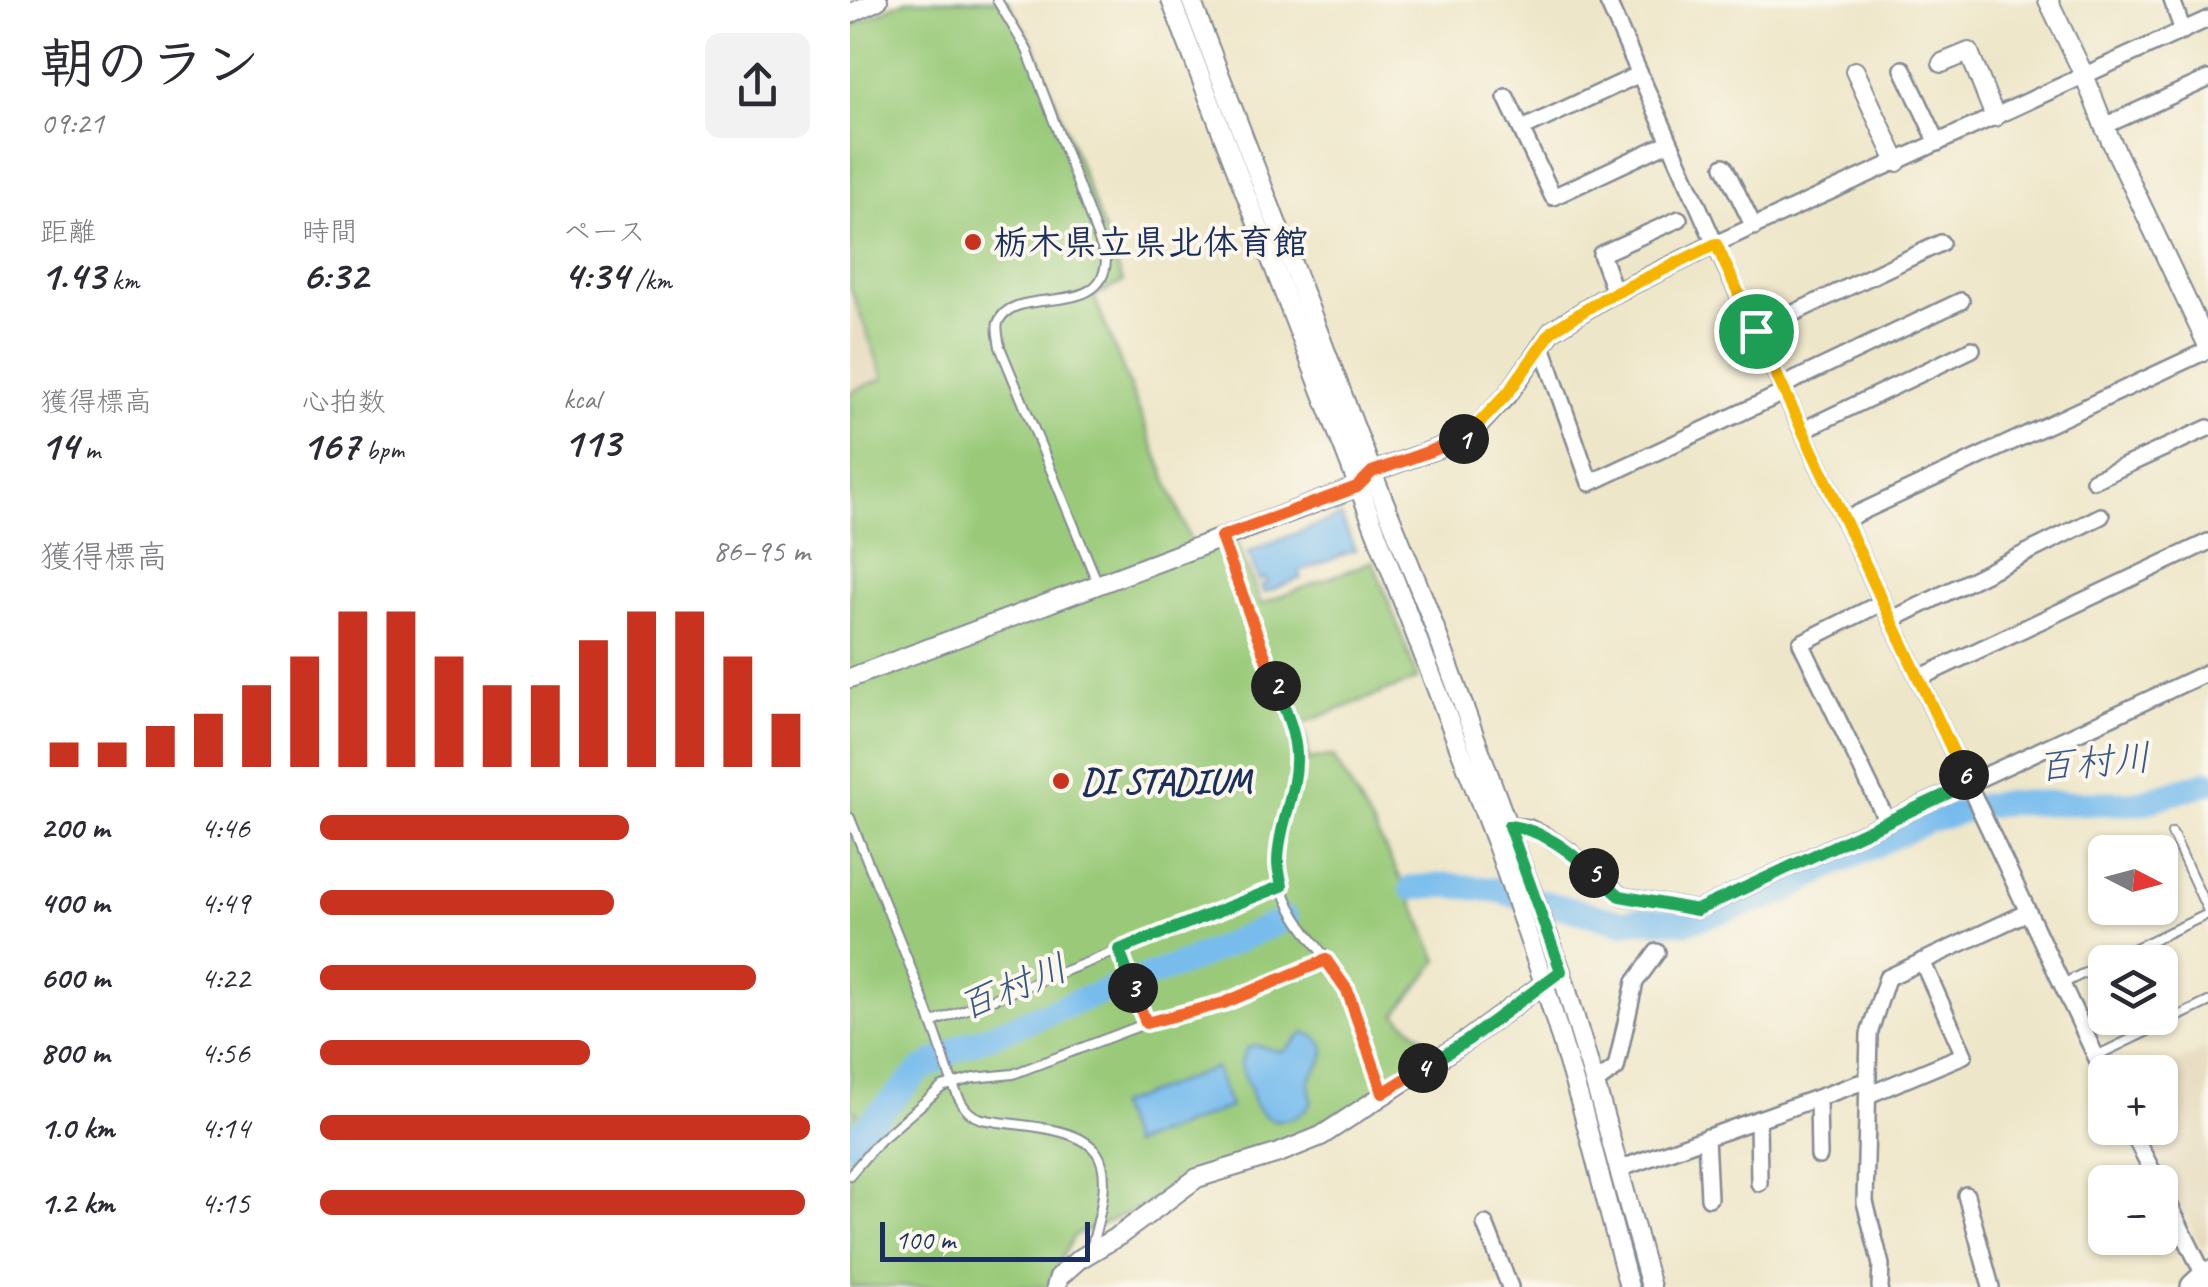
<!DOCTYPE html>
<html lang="ja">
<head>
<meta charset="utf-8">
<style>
  body { margin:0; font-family:Caveat,"Klee One",sans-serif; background:#f2f2f3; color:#2b2b33; height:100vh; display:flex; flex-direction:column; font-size:38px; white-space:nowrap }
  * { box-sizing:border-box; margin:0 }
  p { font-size:32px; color:#7c7c81 }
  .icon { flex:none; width:55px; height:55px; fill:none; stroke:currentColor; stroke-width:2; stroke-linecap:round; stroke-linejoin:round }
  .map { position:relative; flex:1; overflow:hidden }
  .details { display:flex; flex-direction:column; background:#fff; width:850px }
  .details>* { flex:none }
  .needle { width:65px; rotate:96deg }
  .controls { position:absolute; left:1238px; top:835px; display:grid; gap:20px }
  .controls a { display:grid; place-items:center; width:90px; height:90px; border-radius:15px; background:#fff; box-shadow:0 2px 8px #0004; font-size:50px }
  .scale { position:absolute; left:30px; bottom:25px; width:210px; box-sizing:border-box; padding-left:10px; border:5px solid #1b2f5e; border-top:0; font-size:28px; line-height:35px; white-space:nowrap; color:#1b2f5e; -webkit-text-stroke:8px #fbf7ec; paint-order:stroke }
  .pin { position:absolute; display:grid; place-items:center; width:85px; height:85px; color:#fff; margin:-42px; border:5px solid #fff; border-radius:50%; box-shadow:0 2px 10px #0007 }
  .km { position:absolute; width:50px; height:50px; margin:-25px; border-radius:50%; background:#222; color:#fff; font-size:28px; line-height:50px; text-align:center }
  .round { display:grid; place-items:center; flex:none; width:105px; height:105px; border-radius:15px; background:#f2f2f3 }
  .overview { display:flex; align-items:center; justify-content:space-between; height:170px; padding:0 40px }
  h1 { font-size:55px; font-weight:700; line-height:75px }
  .figures { display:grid; grid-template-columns:repeat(3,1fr); gap:15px; height:170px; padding:10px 40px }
  .figures div { display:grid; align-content:center }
  .figures b { font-size:42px; font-weight:700 }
  .figures small { font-size:28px; font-weight:400 }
  .figures p { font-size:28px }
  .chart { height:280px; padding:20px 40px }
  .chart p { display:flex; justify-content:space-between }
  .chart svg { width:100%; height:180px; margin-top:10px; stroke:#c8321e; stroke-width:6 }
  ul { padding:0 40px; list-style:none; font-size:32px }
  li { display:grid; grid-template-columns:160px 120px 1fr; align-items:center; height:75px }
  li i { height:25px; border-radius:12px; background:#c8321e }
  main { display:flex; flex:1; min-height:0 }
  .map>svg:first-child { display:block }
  .built { fill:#e3d7b8 }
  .green { fill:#9aca79; stroke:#5a7c6c; stroke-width:2.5 }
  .water { fill:#77bced; stroke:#4976a6; stroke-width:2.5 }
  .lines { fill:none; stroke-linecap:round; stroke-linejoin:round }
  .river { stroke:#77bced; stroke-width:25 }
  .service-casing { stroke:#848a93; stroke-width:12 }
  .minor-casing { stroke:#848a93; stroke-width:20 }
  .tertiary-casing { stroke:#848a93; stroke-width:22 }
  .trunk-casing { stroke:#848a93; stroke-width:30 }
  .service { stroke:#fff; stroke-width:8 }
  .minor { stroke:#fff; stroke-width:15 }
  .tertiary { stroke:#fff; stroke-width:18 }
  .trunk { stroke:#fff; stroke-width:25 }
  .split-1-casing { stroke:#fff; stroke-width:20 }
  .split-2-casing { stroke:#fff; stroke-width:20 }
  .split-3-casing { stroke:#fff; stroke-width:20 }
  .split-4-casing { stroke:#fff; stroke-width:20 }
  .split-5-casing { stroke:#fff; stroke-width:20 }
  .split-6-casing { stroke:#fff; stroke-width:20 }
  .split-7-casing { stroke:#fff; stroke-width:20 }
  .split-1 { stroke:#f5b400; stroke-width:12 }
  .split-2 { stroke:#f0652b; stroke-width:12 }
  .split-3 { stroke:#22a559; stroke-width:12 }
  .split-4 { stroke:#f0652b; stroke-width:12 }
  .split-5 { stroke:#22a559; stroke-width:12 }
  .split-6 { stroke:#22a559; stroke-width:12 }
  .split-7 { stroke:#f5b400; stroke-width:12 }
  .poi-dot { fill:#c8321e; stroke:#fbf7ec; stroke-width:4 }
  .labels { text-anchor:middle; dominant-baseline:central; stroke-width:8; stroke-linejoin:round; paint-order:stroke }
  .poi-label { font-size:35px; font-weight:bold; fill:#1b2f5e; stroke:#fbf7ec; text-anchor:start }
  .water-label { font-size:38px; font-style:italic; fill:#375989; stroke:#fbf7ec }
</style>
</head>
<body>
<main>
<section class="details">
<div class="overview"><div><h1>朝のラン</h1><p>09:21</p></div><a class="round"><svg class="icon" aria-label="share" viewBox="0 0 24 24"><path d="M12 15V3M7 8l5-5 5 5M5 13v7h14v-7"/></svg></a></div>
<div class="figures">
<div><p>距離</p><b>1.43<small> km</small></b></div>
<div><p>時間</p><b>6:32</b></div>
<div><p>ペース</p><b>4:34<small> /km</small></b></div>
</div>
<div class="figures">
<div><p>獲得標高</p><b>14<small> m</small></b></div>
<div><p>心拍数</p><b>167<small> bpm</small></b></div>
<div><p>kcal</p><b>113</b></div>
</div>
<div class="chart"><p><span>獲得標高</span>86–95 m</p>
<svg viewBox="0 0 160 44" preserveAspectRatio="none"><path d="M5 44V38M15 44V38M25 44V34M35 44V31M45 44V24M55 44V17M65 44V6M75 44V6M85 44V17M95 44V24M105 44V24M115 44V13M125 44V6M135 44V6M145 44V17M155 44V31"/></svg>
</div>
<ul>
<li><b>200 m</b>4:46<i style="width:63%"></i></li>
<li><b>400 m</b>4:49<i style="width:60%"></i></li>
<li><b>600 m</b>4:22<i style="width:89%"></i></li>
<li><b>800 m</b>4:56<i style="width:55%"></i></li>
<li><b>1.0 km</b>4:14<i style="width:100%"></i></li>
<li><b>1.2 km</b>4:15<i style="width:99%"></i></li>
</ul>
</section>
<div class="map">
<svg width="1358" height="1287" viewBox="0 0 1358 1287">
  <rect width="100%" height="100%" fill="#fbf7ec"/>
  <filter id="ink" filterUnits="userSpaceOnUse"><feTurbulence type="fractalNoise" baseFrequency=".01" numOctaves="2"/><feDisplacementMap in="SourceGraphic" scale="20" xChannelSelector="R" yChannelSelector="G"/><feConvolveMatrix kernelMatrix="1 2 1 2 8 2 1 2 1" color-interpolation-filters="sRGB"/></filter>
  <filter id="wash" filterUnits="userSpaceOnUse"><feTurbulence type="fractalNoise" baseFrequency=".0048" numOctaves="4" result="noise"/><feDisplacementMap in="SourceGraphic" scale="40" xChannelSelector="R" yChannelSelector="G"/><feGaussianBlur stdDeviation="2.25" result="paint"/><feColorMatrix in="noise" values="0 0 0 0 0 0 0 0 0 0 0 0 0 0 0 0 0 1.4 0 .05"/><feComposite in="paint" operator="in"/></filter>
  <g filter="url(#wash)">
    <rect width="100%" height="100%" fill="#eee6c8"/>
    <!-- built -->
    <path class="built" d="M0 287 34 378 0 392Z
      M1358 1048V1241L1351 1248 1293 1128H1310V1072H1307Z"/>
    <!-- green -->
    <path class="green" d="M56 0H157L185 47 273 282 244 296 347 557 386 540 411 604 523 561 568 679 451 724 457 743 459 760 483 756C521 822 560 890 588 961L546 1014 585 1048 504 1107 468 1130 334 1178 294 1206 224 1236 203 1274 201 1287H0V1120L7 1112 0 1110V392L34 378 0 287V27Z"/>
    <!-- water -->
    <path class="water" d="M491 516 505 550 449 572 451 578 414 593 411 586 418 583 415 578 409 581 398 552Z
      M455 1033C471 1036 480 1049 471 1063 468 1068 463 1072 461 1077 457 1085 461 1094 462 1102 451 1119 423 1129 408 1109 403 1103 401 1093 399 1086 396 1080 391 1070 391 1063 392 1058 395 1053 397 1048L406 1045 432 1052C442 1047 446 1038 455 1033Z
      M365 1068 380 1107 281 1145 267 1105Z"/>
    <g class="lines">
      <!-- river -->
      <path class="river" d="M562 888 598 885 645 890 772 922 790 919 835 922 933 893 972 870 1077 821 1133 806 1155 803H1290L1358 782
        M0 1143 71 1070 113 1046 228 1001 337 962 436 919"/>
    </g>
  </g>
  <g filter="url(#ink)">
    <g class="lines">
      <!-- service casing -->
      <g class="service-casing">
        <path id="service" d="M147 0 177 50 256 259C255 321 162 283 148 323 146 330 149 339 150 347L248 584
          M371 537 444 736C446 752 447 767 444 782 440 816 425 845 431 880 438 921 480 955 497 991 513 1022 521 1059 533 1092
          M0 818C29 891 61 964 87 1037 94 1056 105 1102 120 1113 128 1120 138 1120 148 1122 177 1126 230 1128 247 1153 263 1176 247 1224 241 1249
          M1322 833 1358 911
          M269 950 297 1023
          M1256 962 1358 914
          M1212 984 1255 963
          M81 1023 432 887
          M1246 1056 1358 1002
          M0 1175 27 1143 92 1087 124 1078 163 1074 313 1017 374 1003 477 960"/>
      </g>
      <!-- minor casing -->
      <g class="minor-casing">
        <path id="minor" d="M757 0 865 244 1255 1076
          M1322 0 1333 31
          M1053 69 1088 143
          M656 97 703 197 820 142
          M1254 126 1358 79
          M672 129 790 74
          M874 166 904 227
          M865 244 1358 19
          M765 293 751 254 829 219
          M906 331 1091 243
          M692 346 740 483 935 392
          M932 386 1111 301
          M953 430 1122 349
          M1244 480 1358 428
          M994 520 1358 350
          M1033 602 951 643 1037 821
          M1041 620 1251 516
          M1069 678 1358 542
          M659 826 679 828 697 837 719 851 771 896 847 910 1358 672
          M745 1083 766 1068 785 982 807 952
          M1018 1095 1114 1055 1072 961
          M968 1098 969 1156
          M908 1119 909 1183
          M1280 1128 1308 1182
          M856 1137 859 1198
          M769 1169 1009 1083
          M1310 1186 1357 1281
          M1116 1195 1141 1287
          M635 1224 660 1287
          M1030 1287 1031 1265 1015 1202 1019 1034 1037 978 1178 912"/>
      </g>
      <!-- tertiary casing -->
      <g class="tertiary-casing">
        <path id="tertiary" d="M321 0 648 848 694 983 732 1108 779 1287
          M341 0 522 472 577 607 711 971 751 1104 801 1287
          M1198 0 1235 77 1254 126 1358 346
          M0 14 28 0
          M1092 63 1119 52 1145 117
          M1005 71 1047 162
          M0 678 507 487 522 472 617 438 659 393 702 331 751 300 865 244
          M206 1287 209 1277 228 1260 270 1235 347 1178 429 1153 471 1136 617 1040 700 979"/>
      </g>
      <!-- trunk casing -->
      <g class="trunk-casing">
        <path id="trunk" d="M1344 1287 1358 1274"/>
      </g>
      <!-- service -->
      <use href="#service" class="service"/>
      <!-- minor -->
      <use href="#minor" class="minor"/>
      <!-- tertiary -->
      <use href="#tertiary" class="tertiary"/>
      <!-- trunk -->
      <use href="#trunk" class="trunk"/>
    </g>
  </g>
  <g class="lines" filter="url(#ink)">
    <!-- split-1 casing -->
    <g class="split-1-casing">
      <path id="split-1" d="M614 439 658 393 702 331 751 300 866 244 906 331"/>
    </g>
    <!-- split-2 casing -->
    <g class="split-2-casing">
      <path id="split-2" d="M426 686 371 537 507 487 522 472 614 439"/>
    </g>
    <!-- split-3 casing -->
    <g class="split-3-casing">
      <path id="split-3" d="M283 988 269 950 432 886C431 879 428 871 428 863 428 826 448 791 446 754 445 730 434 708 426 686"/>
    </g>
    <!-- split-4 casing -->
    <g class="split-4-casing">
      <path id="split-4" d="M283 988 296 1023 374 1003 476 960 497 990 533 1093 573 1068"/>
    </g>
    <!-- split-5 casing -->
    <g class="split-5-casing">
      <path id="split-5" d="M573 1068 618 1040 711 971 659 826C694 830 718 850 744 873"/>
    </g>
    <!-- split-6 casing -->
    <g class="split-6-casing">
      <path id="split-6" d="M744 873 770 896 847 910 1118 784 1114 775"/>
    </g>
    <!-- split-7 casing -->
    <g class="split-7-casing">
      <path id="split-7" d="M906 331 1114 775"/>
    </g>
    <!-- split-1 -->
    <use href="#split-1" class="split-1"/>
    <!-- split-2 -->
    <use href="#split-2" class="split-2"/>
    <!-- split-3 -->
    <use href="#split-3" class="split-3"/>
    <!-- split-4 -->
    <use href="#split-4" class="split-4"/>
    <!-- split-5 -->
    <use href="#split-5" class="split-5"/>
    <!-- split-6 -->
    <use href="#split-6" class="split-6"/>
    <!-- split-7 -->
    <use href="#split-7" class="split-7"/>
  </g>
  <!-- markers -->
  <g class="poi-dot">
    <circle cx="123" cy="242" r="10"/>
    <circle cx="211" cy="781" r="10"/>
  </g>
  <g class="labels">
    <!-- poi labels -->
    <g class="poi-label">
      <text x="143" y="242">栃木県立県北体育館</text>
      <text x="231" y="781">DI STADIUM</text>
    </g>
    <!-- water labels -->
    <g class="water-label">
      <text transform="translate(1244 762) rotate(-5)">百村川</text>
      <text transform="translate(163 987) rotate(-22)">百村川</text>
    </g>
  </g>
</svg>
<div class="controls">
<a><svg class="needle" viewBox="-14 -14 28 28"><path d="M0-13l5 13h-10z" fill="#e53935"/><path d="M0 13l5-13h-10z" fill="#7c7c81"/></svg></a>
<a><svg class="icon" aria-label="layers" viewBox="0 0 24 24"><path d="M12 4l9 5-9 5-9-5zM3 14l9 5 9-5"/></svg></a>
<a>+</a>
<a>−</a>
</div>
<div class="scale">100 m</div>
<div class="pin" style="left:906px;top:331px;background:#1e9e55"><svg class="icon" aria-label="arrive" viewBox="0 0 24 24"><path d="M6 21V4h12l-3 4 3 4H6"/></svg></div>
<b class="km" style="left:614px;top:439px">1</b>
<b class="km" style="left:426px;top:686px">2</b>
<b class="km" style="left:283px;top:988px">3</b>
<b class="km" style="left:573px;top:1068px">4</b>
<b class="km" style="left:744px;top:873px">5</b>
<b class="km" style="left:1114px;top:775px">6</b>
</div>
</main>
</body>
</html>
